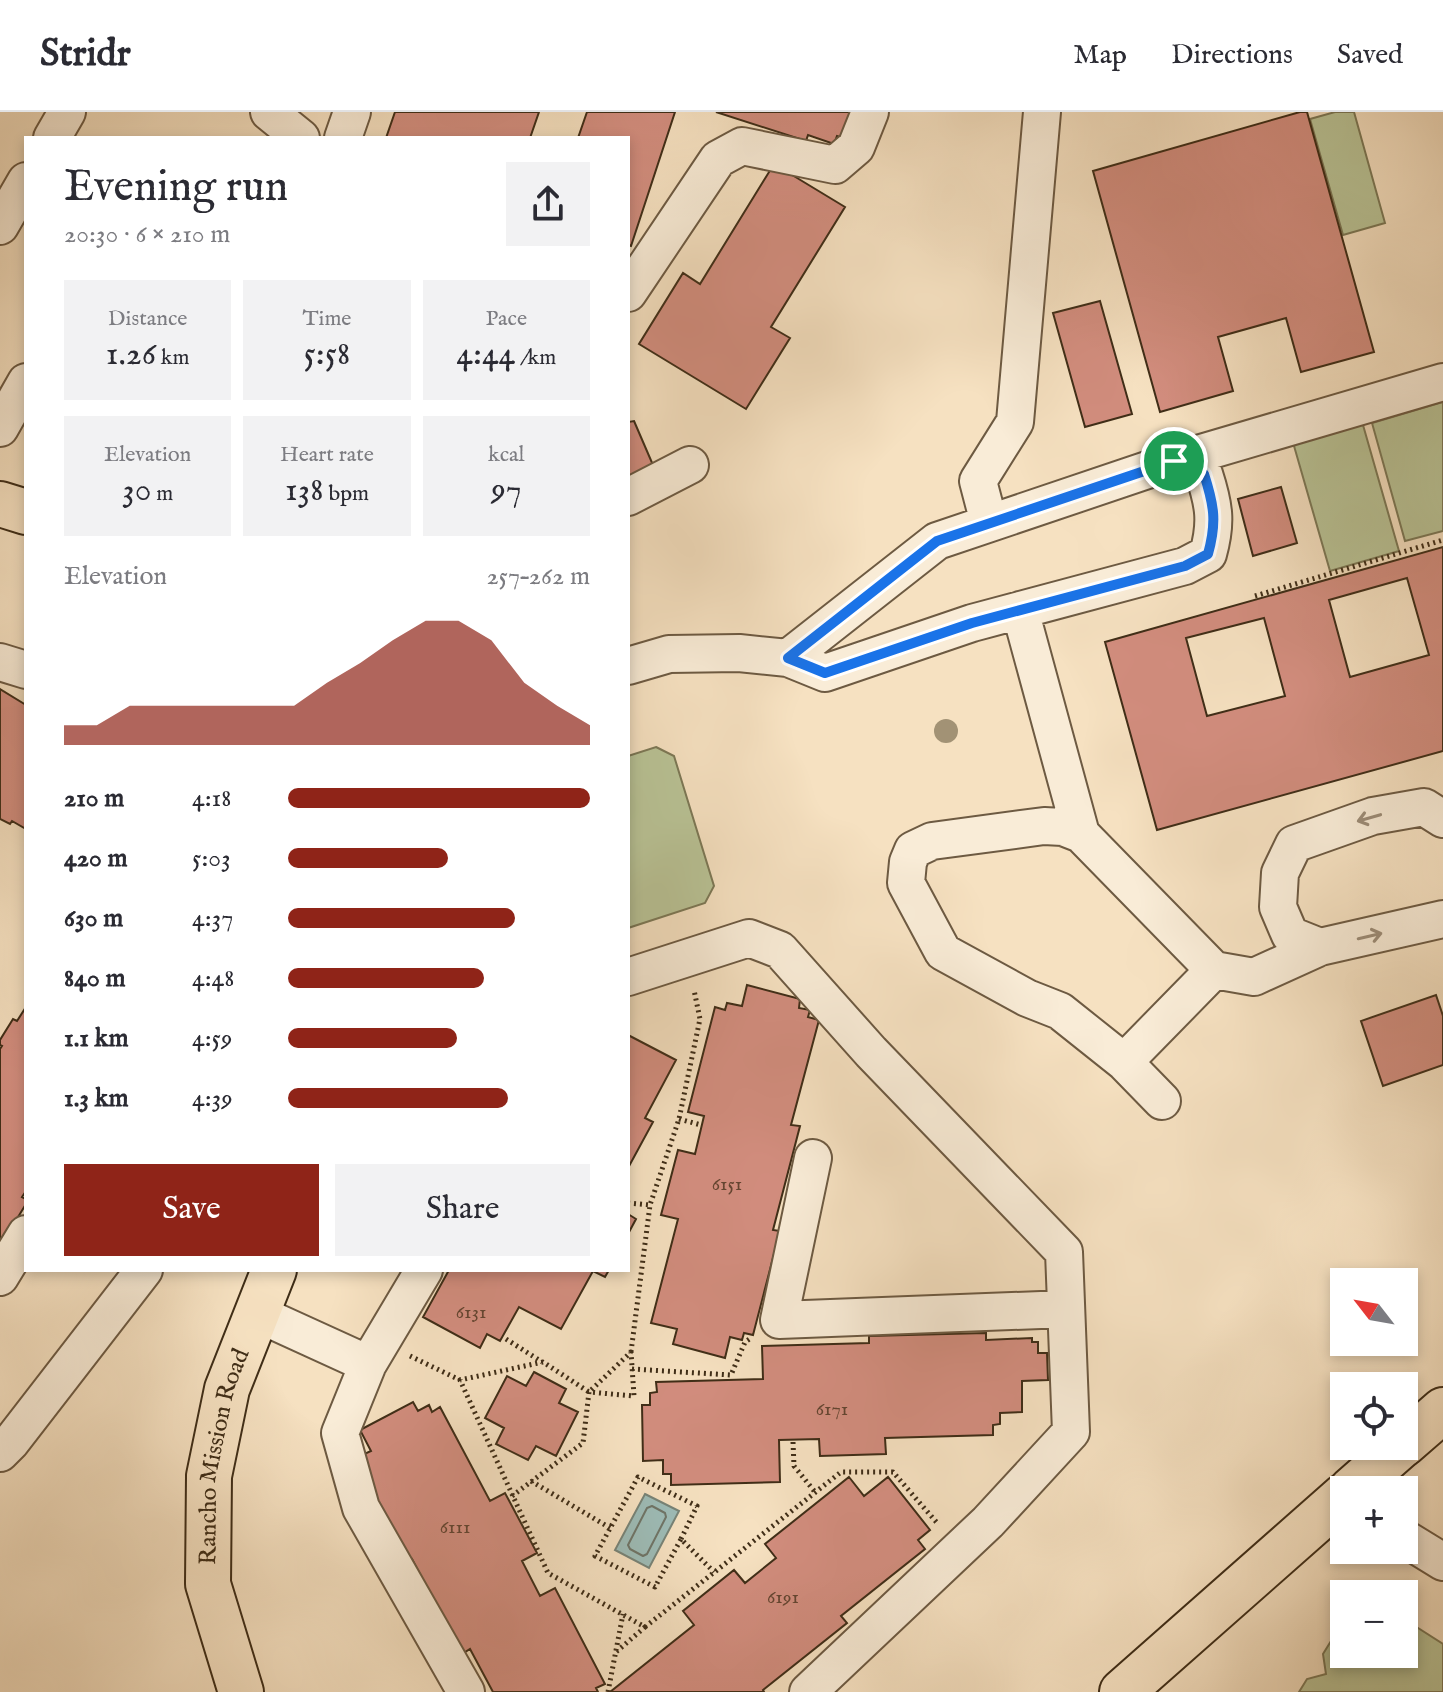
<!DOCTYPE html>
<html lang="en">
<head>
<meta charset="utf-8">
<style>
  body { margin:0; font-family:"IM FELL English",serif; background:#f2f2f3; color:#2b2b33; height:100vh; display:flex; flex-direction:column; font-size:30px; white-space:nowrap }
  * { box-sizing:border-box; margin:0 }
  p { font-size:26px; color:#7c7c81 }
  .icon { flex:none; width:44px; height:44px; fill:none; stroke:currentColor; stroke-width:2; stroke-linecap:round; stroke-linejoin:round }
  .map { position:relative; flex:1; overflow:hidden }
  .drawer { position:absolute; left:24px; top:24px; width:606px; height:1136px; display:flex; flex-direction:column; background:#fff; border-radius:0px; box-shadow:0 4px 12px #0003 }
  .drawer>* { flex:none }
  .needle { width:52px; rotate:301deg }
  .fabs { position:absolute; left:1330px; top:1156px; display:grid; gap:16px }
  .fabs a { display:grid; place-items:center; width:88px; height:88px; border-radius:0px; background:#fff; box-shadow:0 4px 12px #0003; font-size:40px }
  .pin { position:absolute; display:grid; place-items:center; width:68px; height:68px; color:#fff; margin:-34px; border:4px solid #fff; border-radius:50%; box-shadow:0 2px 8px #0007 }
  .round { display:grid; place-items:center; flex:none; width:84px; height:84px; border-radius:0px; background:#f2f2f3 }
  .overview { display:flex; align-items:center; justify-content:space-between; height:136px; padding:0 40px }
  h1 { font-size:44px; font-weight:600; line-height:60px }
  .metrics { display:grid; grid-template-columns:repeat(3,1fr); gap:12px; height:136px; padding:8px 40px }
  .metrics div { display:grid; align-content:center; border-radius:0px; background:#f2f2f3; text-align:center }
  .metrics b { font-size:34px; font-weight:600 }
  .metrics small { font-size:22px; font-weight:400 }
  .metrics p { font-size:22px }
  .chart { height:224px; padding:16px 40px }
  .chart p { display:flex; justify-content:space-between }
  .chart svg { width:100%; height:144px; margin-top:8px; fill:#8f2418; opacity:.7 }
  .button { display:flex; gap:16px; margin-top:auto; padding:16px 40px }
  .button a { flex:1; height:92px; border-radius:0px; background:#8f2418; color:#fff; font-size:32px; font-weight:600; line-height:92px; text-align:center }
  .button a+a { background:#f2f2f3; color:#2b2b33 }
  ul { padding:0 40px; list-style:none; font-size:26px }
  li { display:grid; grid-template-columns:128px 96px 1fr; align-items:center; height:60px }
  li i { height:20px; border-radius:10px; background:#8f2418 }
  header { display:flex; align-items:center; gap:48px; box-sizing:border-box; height:112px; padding:0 40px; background:#fff; border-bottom:2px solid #e1e1e2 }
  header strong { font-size:38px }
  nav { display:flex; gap:44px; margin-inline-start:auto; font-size:28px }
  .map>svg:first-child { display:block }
  .green { fill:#b9c396; stroke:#7c7856; stroke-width:2 }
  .water { fill:#9dbcb7; stroke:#778377; stroke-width:2 }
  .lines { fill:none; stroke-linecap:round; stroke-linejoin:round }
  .shore { stroke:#6e7467; stroke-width:2 }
  .building { fill:#d28d7e; stroke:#3f2d17; stroke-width:2; fill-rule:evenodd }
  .minor-casing { stroke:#6d5a42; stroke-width:40 }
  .major-casing { stroke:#3f2d17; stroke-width:48 }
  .path { stroke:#3f2d17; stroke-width:5; stroke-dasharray:2 4; stroke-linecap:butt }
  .minor { stroke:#f9ecd7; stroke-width:36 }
  .major { stroke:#f6e1c1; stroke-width:44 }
  .tree { fill:#a29275 }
  .oneway { stroke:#9c8c77 }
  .route-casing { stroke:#fff; stroke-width:16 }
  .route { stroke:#1a73e8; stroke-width:10 }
  .labels { text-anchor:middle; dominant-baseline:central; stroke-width:8; stroke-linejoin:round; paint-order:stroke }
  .number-label { font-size:20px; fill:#644531 }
  .street-label { font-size:24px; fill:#3f2d17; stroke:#f9ecd7 }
</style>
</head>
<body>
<header>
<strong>Stridr</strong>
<nav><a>Map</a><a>Directions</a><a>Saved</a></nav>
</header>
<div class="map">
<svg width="1443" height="1580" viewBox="0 0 1443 1580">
  <rect width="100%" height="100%" fill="#f6e1c1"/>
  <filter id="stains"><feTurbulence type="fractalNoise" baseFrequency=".0025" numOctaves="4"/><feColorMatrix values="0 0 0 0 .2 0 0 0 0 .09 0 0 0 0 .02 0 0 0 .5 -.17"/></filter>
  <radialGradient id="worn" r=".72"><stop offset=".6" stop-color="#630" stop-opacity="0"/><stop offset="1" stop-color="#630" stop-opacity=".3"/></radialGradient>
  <!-- green -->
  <path class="green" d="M1335 0H1354L1385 111 1343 123 1310 7Z
    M1443 290V419L1405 429 1372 311Z
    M1359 299 1399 439 1330 459 1290 320Z
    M656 635 674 644 714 774 705 791 628 816V644Z
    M1404 1507 1443 1532V1580H1299L1307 1567 1326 1562 1323 1542 1344 1508V1542H1404Z"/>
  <!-- water -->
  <path class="water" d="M645 1382 679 1399 649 1456 615 1438Z"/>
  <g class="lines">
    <!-- shore -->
    <path class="shore" d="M652 1394 665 1401 666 1405 647 1442 643 1444 630 1437 628 1433 647 1396Z"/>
  </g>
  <!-- building -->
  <path class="building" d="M395 0H539L530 26H386Z
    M587 0H675L631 134 628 133V26H578Z
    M716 0H855L846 27 837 24 834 32 808 23 806 29Z
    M1300 0H1307L1374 240 1301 260 1286 206 1218 225 1233 279 1160 300 1093 59Z
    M774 52 845 95 771 215 790 226 746 297 639 232 683 161 700 172Z
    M1100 189 1132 302 1085 315 1053 201Z
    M634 309 656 360 628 372V310Z
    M1281 375 1297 431 1253 444 1238 387Z
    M1443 435V639L1157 718 1105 530ZM1407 466 1429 543 1350 565 1329 488ZM1264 506 1285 584 1207 604 1186 526Z
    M0 577 26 593V717L12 709 10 712 0 707Z
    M747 873 800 887 799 896 810 898 808 905 819 908 791 1013 800 1014 773 1118 780 1119 753 1223 744 1221 742 1228 730 1225 725 1246 673 1232 677 1217 651 1211 678 1107 661 1103 678 1038 695 1042 704 1004 688 1000 715 895 725 898 727 891 742 894Z
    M1436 883 1443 904V953L1383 974 1361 909Z
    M26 895V1079L22 1085 26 1087V1092L4 1128 0 1126V937L2 934 0 933V928L13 907 17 909Z
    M628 923 676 948 645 1006 653 1010 628 1056Z
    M628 1102 636 1107 628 1122Z
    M449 1158H609L605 1165 593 1159 561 1217 519 1195 500 1229 487 1222 480 1236 423 1205Z
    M986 1221V1228L1032 1226V1230H1038V1241H1047L1048 1268 1022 1269V1300L1000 1301V1312L993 1313V1323L885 1326 886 1342 820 1344 819 1327 779 1328 780 1370 671 1373V1362H663V1348L643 1349 642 1293H650V1281L657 1280 656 1270 763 1267 762 1234 869 1231V1224Z
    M534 1260 566 1277 559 1291 578 1300 556 1344 536 1334 528 1348 496 1332 504 1316 485 1306 507 1264 526 1274Z
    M413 1290 418 1299 429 1293 432 1300 440 1295 490 1389 505 1381 537 1441 522 1449 540 1484 555 1476 605 1572 596 1576 598 1580H493L470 1537 462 1542 412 1447 406 1450 355 1355 362 1343 371 1339 360 1318Z
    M849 1365 864 1384 888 1365 930 1418 918 1428 925 1437 841 1504 847 1511 763 1578 764 1580H610L694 1513 683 1499 734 1458 745 1471 776 1446 765 1432Z"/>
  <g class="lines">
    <!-- minor casing -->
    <g class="minor-casing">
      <path id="minor" d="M269 0 301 26
        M52 26 67 0
        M343 26 352 0
        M0 114 26 69
        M628 181 718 47 742 34 835 53 856 35 870 0
        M0 316 26 270
        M1174 349 1204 362C1214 393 1217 410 1208 442L1185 454 972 511 825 561 788 546 937 429Z
        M1174 349 1443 270
        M628 385 690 353
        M989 411 978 369 1015 310 1042 0
        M1020 498 1081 722
        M0 550 26 558
        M628 554 669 542 739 541 788 546
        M1443 707 1424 695 1373 704 1294 732 1280 761 1278 795 1290 823 1320 835 1443 807
        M628 865 749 826 780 838 871 940 1064 1140 1071 1320 988 1410 808 1580
        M1124 950 1214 858 1254 865 1320 835
        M1162 989 1124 950 1060 899 1027 886 943 840 906 771 908 750 913 738 932 729 1044 714 1063 715 1081 722 1214 858
        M813 1046 779 1208 1066 1197
        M424 1158 368 1252 340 1321 361 1396 466 1580
        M0 1165 26 1122
        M256 1201 368 1252
        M0 1341 11 1330 144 1158
        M1404 1426 1443 1450"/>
    </g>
    <!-- major casing -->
    <g class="major-casing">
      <g id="major">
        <path d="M0 392 26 400"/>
        <path d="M1404 1332 1443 1298"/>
        <path d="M1351 1378 1401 1334"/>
        <path id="s1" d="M241 1580 208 1472 209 1364 227 1277 274 1158"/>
        <path d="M1122 1580 1344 1384"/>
      </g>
    </g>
    <!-- path -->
    <path class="path" d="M1255 484 1443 428
      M679 1007 701 1013
      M628 1091 650 1093
      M506 1227 542 1250
      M631 1240 650 1093 679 1007 700 907 694 878
      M410 1244 460 1268
      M632 1257 731 1263 745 1230 751 1226
      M793 1330 794 1354 815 1380
      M531 1369 610 1416
      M512 1384 583 1331 589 1280 634 1284 631 1240 589 1280 543 1250 460 1268 548 1461 645 1515 616 1540
      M681 1427 697 1394 638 1365 595 1444 655 1475 681 1427 714 1460
      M645 1515 841 1360H893L938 1412
      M608 1580 623 1502"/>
    <!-- minor -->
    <use href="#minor" class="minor"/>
    <!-- major -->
    <use href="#major" class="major"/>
  </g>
  <!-- trees -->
  <circle class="tree" cx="946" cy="619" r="12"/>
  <!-- one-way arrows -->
  <defs><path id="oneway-shaft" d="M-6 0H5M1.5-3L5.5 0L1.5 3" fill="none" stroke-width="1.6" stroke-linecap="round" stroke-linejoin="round" transform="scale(2)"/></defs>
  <g class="oneway">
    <use href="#oneway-shaft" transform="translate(1369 706) rotate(164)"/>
    <use href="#oneway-shaft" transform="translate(1370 824) rotate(-13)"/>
  </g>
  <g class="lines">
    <!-- route casing -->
    <g class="route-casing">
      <path id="route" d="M1174 349 1204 362C1214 393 1217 410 1208 442L1185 454 972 511 825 561 788 546 937 429Z"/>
    </g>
    <!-- route -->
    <use href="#route" class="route"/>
  </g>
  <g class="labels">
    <!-- number labels -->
    <g class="number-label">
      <text x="727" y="1072">6151</text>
      <text x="471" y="1200">6131</text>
      <text x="832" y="1297">6171</text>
      <text x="455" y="1415">6111</text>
      <text x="783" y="1485">6191</text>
    </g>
    <!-- street labels -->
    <g class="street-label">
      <text stroke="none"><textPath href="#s1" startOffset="242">Rancho Mission Road</textPath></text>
    </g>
  </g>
  <rect width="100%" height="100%" filter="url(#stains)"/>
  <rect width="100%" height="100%" fill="url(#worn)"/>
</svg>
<div class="fabs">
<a><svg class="needle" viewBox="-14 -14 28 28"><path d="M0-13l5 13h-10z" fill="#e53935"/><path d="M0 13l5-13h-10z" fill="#7c7c81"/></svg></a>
<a><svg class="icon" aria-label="locate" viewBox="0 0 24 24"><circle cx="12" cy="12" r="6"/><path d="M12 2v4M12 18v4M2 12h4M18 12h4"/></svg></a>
<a>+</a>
<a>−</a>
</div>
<div class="pin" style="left:1174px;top:349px;background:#1e9e55"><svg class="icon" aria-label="arrive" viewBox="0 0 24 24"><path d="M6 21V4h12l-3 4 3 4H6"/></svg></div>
<section class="drawer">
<div class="overview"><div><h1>Evening run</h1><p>20:30 · 6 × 210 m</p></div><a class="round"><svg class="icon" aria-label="share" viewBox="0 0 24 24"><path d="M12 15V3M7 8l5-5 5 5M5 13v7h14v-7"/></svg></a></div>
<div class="metrics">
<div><p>Distance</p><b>1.26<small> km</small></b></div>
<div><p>Time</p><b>5:58</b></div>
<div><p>Pace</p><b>4:44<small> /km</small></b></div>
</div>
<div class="metrics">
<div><p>Elevation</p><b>30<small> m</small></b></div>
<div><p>Heart rate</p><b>138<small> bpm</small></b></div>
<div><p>kcal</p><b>97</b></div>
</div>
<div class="chart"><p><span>Elevation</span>257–262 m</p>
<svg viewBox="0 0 160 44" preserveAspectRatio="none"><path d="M0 44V38L10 38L20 32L30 32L40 32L50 32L60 32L70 32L80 25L90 19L100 12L110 6L120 6L130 12L140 25L150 32L160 38V44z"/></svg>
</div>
<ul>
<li><b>210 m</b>4:18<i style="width:100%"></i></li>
<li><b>420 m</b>5:03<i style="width:53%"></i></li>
<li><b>630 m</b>4:37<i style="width:75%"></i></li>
<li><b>840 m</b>4:48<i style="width:65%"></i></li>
<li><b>1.1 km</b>4:59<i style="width:56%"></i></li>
<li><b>1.3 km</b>4:39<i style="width:73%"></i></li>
</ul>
<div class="button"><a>Save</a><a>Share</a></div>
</section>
</div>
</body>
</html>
